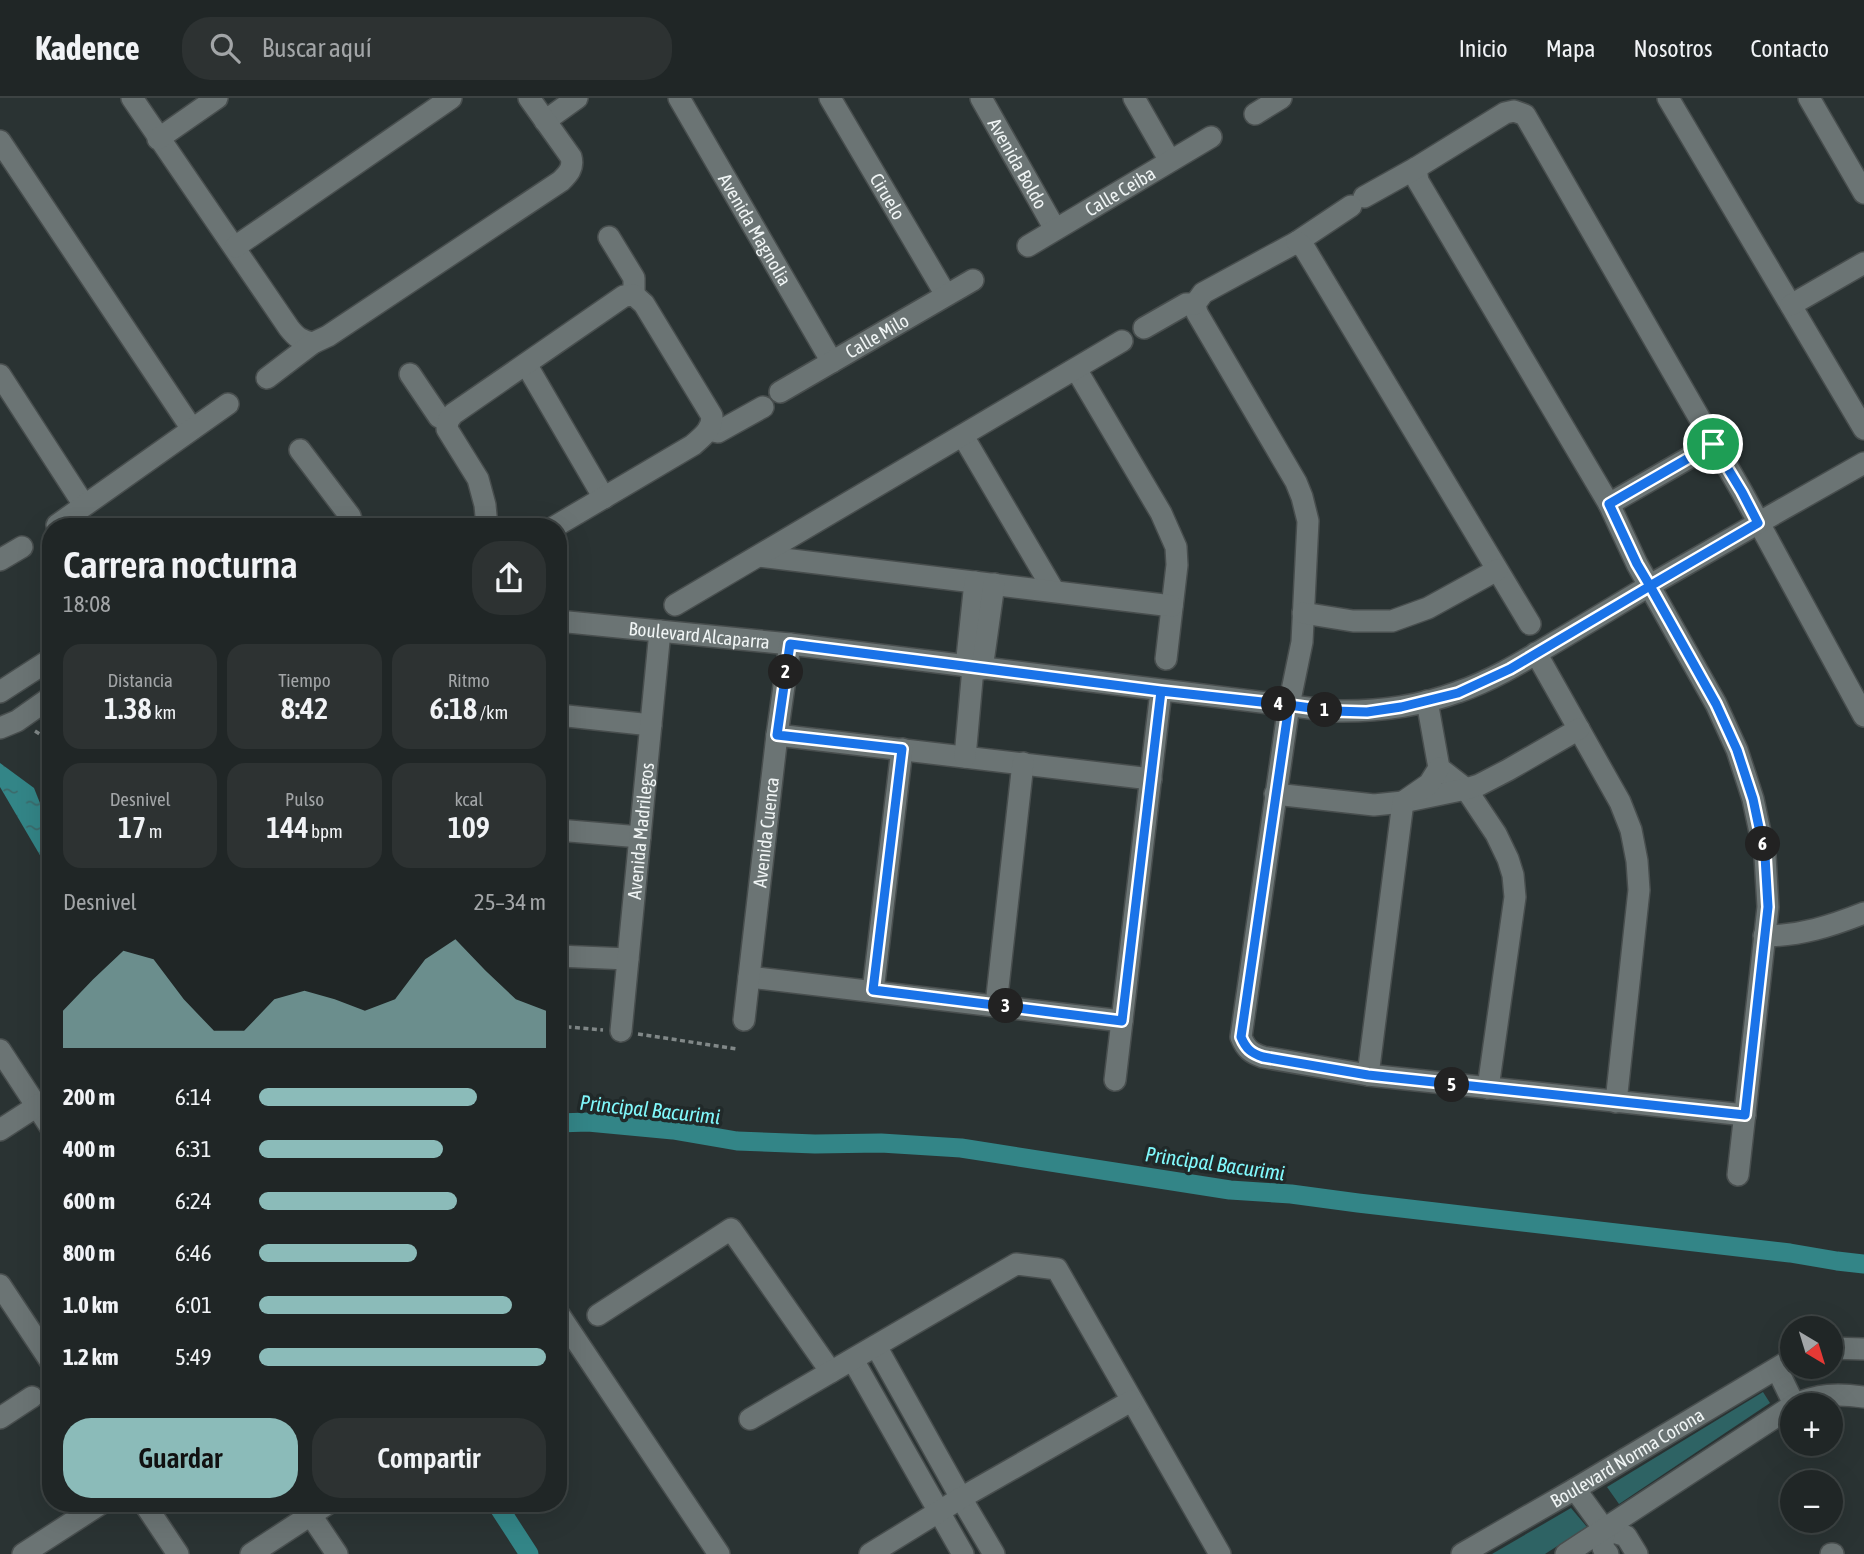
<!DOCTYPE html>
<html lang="es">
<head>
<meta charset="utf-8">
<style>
  body { margin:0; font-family:"Asap Condensed",sans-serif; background:#2d3232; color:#f1f3f6; height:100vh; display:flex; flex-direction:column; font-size:26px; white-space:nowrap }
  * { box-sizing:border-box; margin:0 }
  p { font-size:23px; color:#a2a5a7 }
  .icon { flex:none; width:38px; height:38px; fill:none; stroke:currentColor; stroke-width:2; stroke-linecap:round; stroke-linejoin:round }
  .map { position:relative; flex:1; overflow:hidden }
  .side { position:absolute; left:42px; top:420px; width:525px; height:994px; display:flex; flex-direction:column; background:#202626; border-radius:28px; box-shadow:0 7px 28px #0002,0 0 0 2px #3d4343 }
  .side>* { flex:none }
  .needle { width:46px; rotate:142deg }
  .buttons { position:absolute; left:1780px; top:1218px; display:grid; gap:14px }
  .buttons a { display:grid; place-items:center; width:63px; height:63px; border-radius:50%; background:#202626; box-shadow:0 7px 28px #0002,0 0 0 2px #3d4343; font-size:35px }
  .pin { position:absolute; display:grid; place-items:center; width:60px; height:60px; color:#fff; margin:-30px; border:4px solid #fff; border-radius:50%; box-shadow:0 2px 7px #0007 }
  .km { position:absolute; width:35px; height:35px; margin:-18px; border-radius:50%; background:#222; color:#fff; font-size:19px; line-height:35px; text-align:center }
  .round { display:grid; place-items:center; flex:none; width:74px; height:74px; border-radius:28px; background:#2d3232 }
  .summary { display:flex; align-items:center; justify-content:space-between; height:119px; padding:0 21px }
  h1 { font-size:38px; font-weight:600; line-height:52px }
  .figures { display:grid; grid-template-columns:repeat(3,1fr); gap:10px; height:119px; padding:7px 21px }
  .figures div { display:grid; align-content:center; border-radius:18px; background:#2d3232; text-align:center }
  .figures b { font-size:30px; font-weight:600 }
  .figures small { font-size:19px; font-weight:400 }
  .figures p { font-size:19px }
  .chart { height:196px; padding:14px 21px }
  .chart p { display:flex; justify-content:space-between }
  .chart svg { width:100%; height:126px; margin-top:7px; fill:#8bbbb9; opacity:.7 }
  .action { display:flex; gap:14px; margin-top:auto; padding:14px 21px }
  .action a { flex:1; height:80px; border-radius:28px; background:#8bbbb9; color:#111; font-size:28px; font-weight:600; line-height:80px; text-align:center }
  .action a+a { background:#2d3232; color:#f1f3f6 }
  ul { padding:0 21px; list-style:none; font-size:23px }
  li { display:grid; grid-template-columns:112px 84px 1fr; align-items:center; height:52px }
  li i { height:18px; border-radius:9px; background:#8bbbb9 }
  header { display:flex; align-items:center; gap:42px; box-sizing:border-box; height:98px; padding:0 35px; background:#202626; border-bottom:2px solid #3d4343 }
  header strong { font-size:33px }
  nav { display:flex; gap:38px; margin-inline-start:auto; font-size:24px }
  .search { width:490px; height:63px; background:#2d3232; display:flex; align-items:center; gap:18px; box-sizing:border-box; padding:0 24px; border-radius:28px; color:#a2a5a7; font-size:26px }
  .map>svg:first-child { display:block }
  .green { fill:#2e6364 }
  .water { fill:url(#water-ripples) }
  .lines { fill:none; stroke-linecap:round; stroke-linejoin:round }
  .canal { stroke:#338587; stroke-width:19 }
  .minor-casing { stroke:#484e4e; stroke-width:24 }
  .path { stroke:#818888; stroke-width:3.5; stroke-dasharray:5 3.5; stroke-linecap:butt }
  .minor { stroke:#6b7474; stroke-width:21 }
  .route-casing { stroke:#fff; stroke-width:14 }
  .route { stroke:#1a73e8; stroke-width:9 }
  .labels { text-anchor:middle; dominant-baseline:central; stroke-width:7; stroke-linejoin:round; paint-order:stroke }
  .street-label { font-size:19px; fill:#eff4f4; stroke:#212929 }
  .water-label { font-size:21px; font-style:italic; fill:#81f9fc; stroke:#212929 }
</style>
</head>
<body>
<header>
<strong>Kadence</strong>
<div class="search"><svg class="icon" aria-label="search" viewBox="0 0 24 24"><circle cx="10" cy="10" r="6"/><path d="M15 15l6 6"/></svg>Buscar aquí</div>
<nav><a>Inicio</a><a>Mapa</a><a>Nosotros</a><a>Contacto</a></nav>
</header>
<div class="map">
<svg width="1864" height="1456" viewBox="0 0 1864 1456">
  <defs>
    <pattern id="water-ripples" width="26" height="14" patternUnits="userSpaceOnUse" patternTransform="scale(1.75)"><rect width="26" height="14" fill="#338587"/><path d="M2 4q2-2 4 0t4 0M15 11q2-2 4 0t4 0" fill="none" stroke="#3c6a6b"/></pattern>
  </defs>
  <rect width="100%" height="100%" fill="#2a3333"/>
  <!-- green -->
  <path class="green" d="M1763 1294 1770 1305 1619 1406 1607 1389Z
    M1571 1410 1587 1429 1545 1456H1492Z"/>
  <!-- water -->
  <path class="water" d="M0 665 34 690 51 733V776L0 689Z"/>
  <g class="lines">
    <!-- canal -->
    <path class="canal" d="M558 1025 588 1024 673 1032 737 1043 815 1046 881 1045 961 1050 1230 1092 1291 1096 1358 1105 1790 1155 1837 1163 1864 1166
      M496 1405 529 1456"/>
    <!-- minor casing -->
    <g class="minor-casing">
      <g id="minor">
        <path d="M132 0 289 230C296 239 301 243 313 245"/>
        <path id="s1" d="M679 0 832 264"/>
        <path id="s2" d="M830 0 946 197"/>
        <path id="s3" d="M981 0 1055 131"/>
        <path d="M1134 0 1170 63"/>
        <path d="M1668 0 1864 331"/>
        <path d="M1809 0 1864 95"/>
        <path d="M1255 16 1281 0"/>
        <path d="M545 23 577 0"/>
        <path d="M158 41 217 0"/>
        <path d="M0 43 192 331"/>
        <path d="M1416 70 1418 83 1609 406 1637 466 1716 606 1737 652 1753 701 1765 758 1768 809 1738 1077"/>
        <path d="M1364 99 1416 70 1505 15 1514 13 1525 17 1742 394 1864 618"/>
        <path d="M1351 108 1297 144 1203 195 1195 206 1197 215 1296 384 1302 399 1308 423 1302 544 1289 607 1241 939C1246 951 1251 955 1263 959L1368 977 1745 1017"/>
        <path d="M609 139 634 180V197"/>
        <path d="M1297 144 1305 151 1530 526"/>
        <path id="s4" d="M1028 148 1211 39"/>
        <path d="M235 149 451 0"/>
        <path d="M1791 207 1864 165"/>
        <path d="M1144 230 1186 206H1195"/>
        <path d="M526 266 604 400"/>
        <path d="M1076 271 1161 415 1176 449 1177 467 1166 561"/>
        <path d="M410 276 439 319 448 323"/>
        <path d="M0 277 84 407"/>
        <path d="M267 280 313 245 328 238 561 83C568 76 574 70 571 59L529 0"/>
        <path id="s5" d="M780 294 973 182"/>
        <path d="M708 332 718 334 763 309"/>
        <path d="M963 338 1054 493"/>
        <path d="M300 352 350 418 353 429"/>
        <path d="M1609 406 1713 346"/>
        <path d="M57 427 228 306"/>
        <path d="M487 429 485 407 478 381 447 331 448 323 453 316 624 198 634 197 644 206 712 318C712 332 703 338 693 347L554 429"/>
        <path d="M759 458 1172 508"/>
        <path d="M0 462 22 449"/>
        <path d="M675 507 1122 243"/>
        <path d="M1303 515 1353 523H1392L1428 510 1497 472"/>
        <path id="s6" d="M558 523 790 546 1333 613C1376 614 1417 609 1458 594 1491 583 1522 564 1552 546 1586 526 1619 506 1652 486 1723 445 1793 405 1864 365"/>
        <path d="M1536 555 1620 704 1631 732 1637 763 1639 792 1616 1004"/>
        <path d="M966 569 975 484"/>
        <path d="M982 571 994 486"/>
        <path d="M0 594 51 561"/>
        <path d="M1427 603 1439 670 1466 691 1496 736 1508 761 1513 777 1515 799 1488 990"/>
        <path d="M558 617 651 627"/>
        <path d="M0 630 17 623 51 599"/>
        <path d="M777 637 1151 681"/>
        <path d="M965 659 973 570"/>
        <path d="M1275 696 1374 707 1403 704 1466 691 1479 687 1508 672 1579 631"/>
        <path d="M558 732 640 739"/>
        <path d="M1764 838C1800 838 1831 828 1864 815"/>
        <path d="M558 858 628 861"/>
        <path d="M749 879 1122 923"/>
        <path d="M873 893 902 651"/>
        <path d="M996 907 1023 665"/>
        <path id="s7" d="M744 922 777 637 790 546"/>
        <path id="s8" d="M621 933 660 533"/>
        <path d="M0 952 51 1030"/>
        <path d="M1368 977 1403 704 1429 686 1439 670"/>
        <path d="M1115 982 1161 593"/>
        <path d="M0 1032 51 999"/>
        <path d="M0 1187 51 1264"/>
        <path d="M558 1215 719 1456"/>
        <path d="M598 1217 731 1131 831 1274"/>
        <path d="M876 1248 961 1400 994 1456"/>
        <path d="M1830 1250 1864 1251"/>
        <path d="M853 1262 963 1456"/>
        <path d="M1777 1271 1794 1306"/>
        <path d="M1793 1307C1818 1296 1837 1295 1864 1299"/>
        <path d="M0 1320 32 1299"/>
        <path d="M750 1321 1016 1166 1057 1171 1220 1456"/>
        <path d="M1575 1391 1604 1431"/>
        <path d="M144 1405 178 1456"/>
        <path d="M304 1407 337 1456"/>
        <path d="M1604 1431 1626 1438 1637 1456"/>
        <path d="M1604 1431 1603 1450 1608 1456"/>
        <path d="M23 1456 102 1405"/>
        <path d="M251 1456 329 1405"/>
        <path d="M870 1456 961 1400 1131 1303"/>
        <path id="s9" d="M1462 1456 1575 1391 1792 1261"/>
        <path d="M1566 1456 1792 1308"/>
        <path d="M1831 1456H1833"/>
      </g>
    </g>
    <!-- path -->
    <path class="path" d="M35 633 51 643
      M558 928 603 932
      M638 936 737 951"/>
    <!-- minor -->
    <use href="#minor" class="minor"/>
  </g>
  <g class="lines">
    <!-- route casing -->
    <g class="route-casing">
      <path id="route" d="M1713 346 1609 406 1637 466 1650 488 1510 571 1458 595 1401 609 1367 614 1333 613 1289 607 1161 593 790 546 777 637 902 651 873 892 1122 923 1161 593 1289 607 1241 939C1246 951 1251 955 1263 959L1368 977 1745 1017 1768 809 1765 758 1753 701 1737 652 1716 606 1650 488 1758 425 1742 394 1713 346"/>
    </g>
    <!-- route -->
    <use href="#route" class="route"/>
  </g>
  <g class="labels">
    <!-- street labels -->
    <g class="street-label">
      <text stroke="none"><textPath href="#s3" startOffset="75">Avenida Boldo</textPath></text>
      <text stroke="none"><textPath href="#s4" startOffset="107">Calle Ceiba</textPath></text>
      <text stroke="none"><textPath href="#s2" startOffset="114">Ciruelo</textPath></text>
      <text stroke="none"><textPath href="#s1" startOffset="152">Avenida Magnolia</textPath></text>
      <text stroke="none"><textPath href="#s5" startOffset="112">Calle Milo</textPath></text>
      <text stroke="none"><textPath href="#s6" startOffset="142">Boulevard Alcaparra</textPath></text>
      <text stroke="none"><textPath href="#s8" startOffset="201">Avenida Madrilegos</textPath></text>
      <text stroke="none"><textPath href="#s7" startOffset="189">Avenida Cuenca</textPath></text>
      <text stroke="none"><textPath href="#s9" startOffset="191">Boulevard Norma Corona</textPath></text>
    </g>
    <!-- water labels -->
    <g class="water-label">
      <text transform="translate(650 1011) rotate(6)">Principal Bacurimi</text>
      <text transform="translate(1215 1065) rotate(8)">Principal Bacurimi</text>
    </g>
  </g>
</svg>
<div class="buttons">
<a><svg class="needle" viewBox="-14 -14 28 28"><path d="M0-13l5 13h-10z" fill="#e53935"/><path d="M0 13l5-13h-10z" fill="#a2a5a7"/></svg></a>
<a>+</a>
<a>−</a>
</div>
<div class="pin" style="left:1713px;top:346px;background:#1e9e55"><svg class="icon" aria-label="arrive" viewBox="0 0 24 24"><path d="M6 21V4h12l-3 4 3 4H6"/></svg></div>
<b class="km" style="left:1325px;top:612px">1</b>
<b class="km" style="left:786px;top:574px">2</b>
<b class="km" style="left:1006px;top:908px">3</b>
<b class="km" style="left:1279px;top:606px">4</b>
<b class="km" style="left:1452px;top:987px">5</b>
<b class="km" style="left:1763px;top:746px">6</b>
<section class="side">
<div class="summary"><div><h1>Carrera nocturna</h1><p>18:08</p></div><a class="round"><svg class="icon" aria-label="share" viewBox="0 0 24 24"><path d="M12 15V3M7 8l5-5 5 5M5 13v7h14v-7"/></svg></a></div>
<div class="figures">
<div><p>Distancia</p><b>1.38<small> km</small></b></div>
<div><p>Tiempo</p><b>8:42</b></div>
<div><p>Ritmo</p><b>6:18<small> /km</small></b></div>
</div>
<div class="figures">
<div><p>Desnivel</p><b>17<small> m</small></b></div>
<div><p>Pulso</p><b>144<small> bpm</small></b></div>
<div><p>kcal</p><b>109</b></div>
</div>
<div class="chart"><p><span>Desnivel</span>25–34 m</p>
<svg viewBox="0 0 160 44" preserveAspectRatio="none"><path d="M0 44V31L10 20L20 10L30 13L40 27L50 38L60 38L70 27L80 24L90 27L100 31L110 27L120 13L130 6L140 17L150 27L160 31V44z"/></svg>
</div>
<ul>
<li><b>200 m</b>6:14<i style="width:76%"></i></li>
<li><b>400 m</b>6:31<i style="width:64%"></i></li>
<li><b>600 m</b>6:24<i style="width:69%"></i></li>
<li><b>800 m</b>6:46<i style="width:55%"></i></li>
<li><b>1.0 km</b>6:01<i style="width:88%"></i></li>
<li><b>1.2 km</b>5:49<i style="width:100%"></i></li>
</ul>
<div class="action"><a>Guardar</a><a>Compartir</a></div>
</section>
</div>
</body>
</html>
